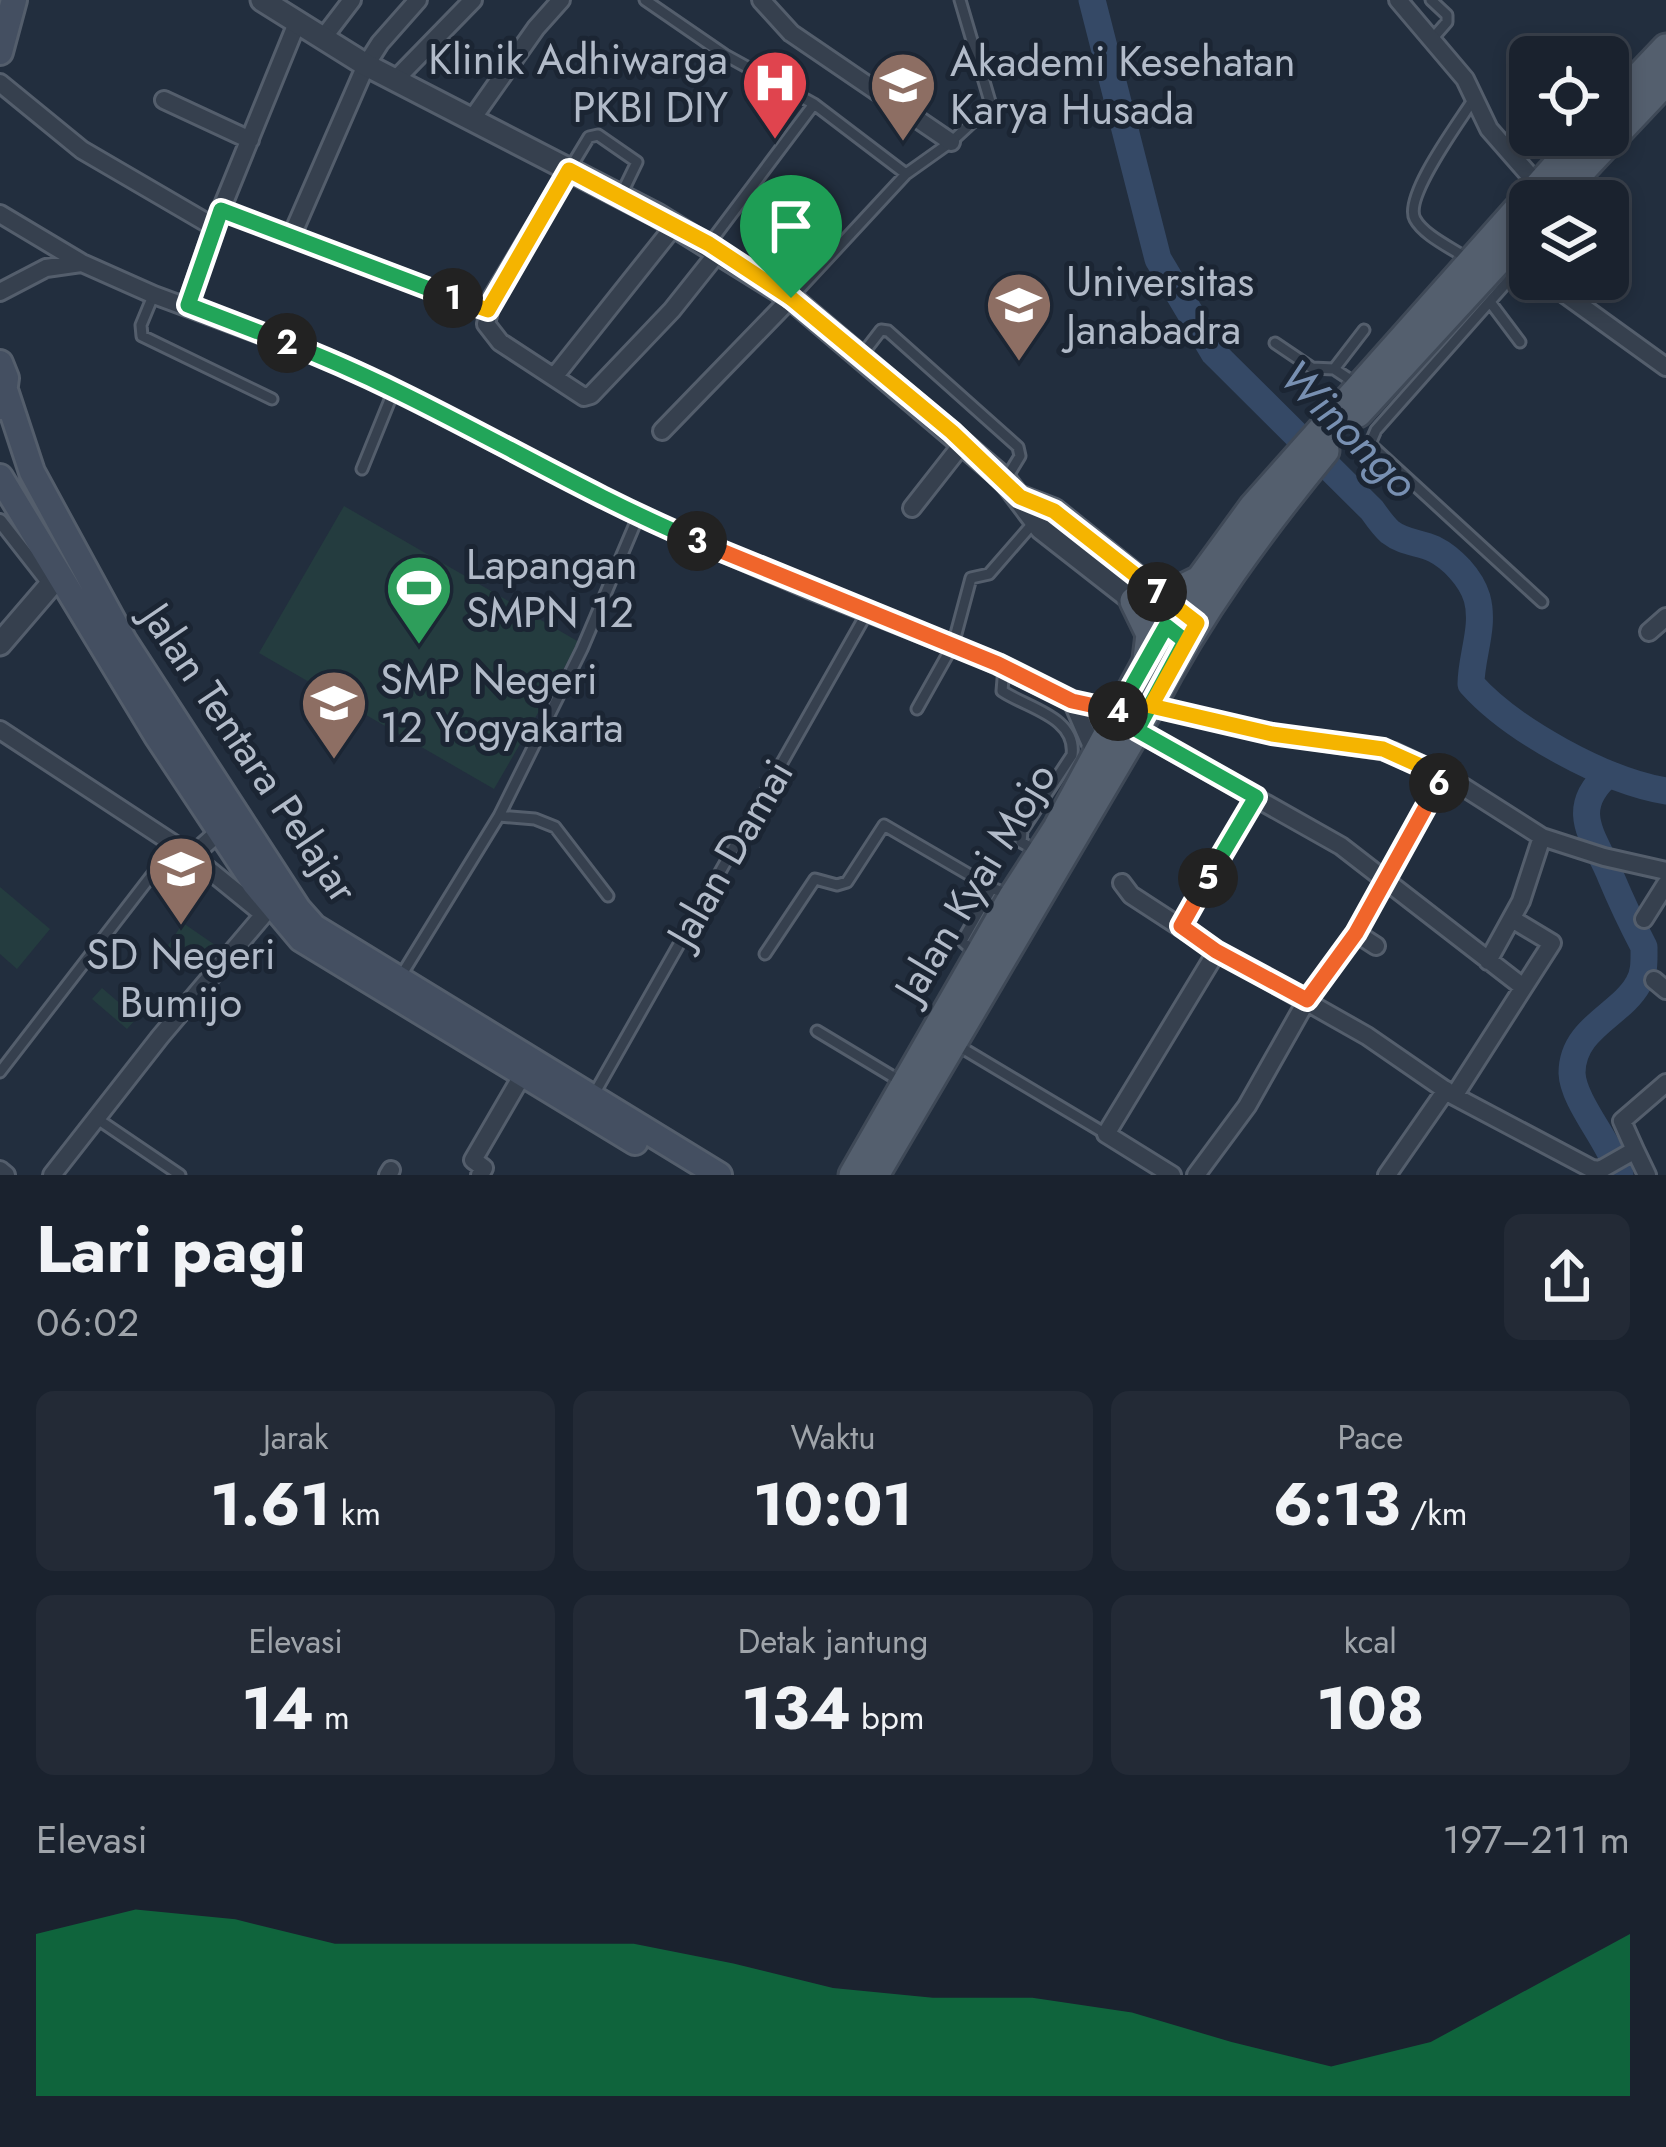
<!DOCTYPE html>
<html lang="id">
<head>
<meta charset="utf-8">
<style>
  body { margin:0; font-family:Jost,sans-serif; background:#232a36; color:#f1f3f6; height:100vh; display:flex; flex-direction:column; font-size:45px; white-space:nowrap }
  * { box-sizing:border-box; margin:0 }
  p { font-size:39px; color:#9fa4aa }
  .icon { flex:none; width:66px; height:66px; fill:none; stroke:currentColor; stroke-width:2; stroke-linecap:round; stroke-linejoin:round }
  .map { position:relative; height:1175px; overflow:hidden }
  .side { display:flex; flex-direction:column; background:#1a222e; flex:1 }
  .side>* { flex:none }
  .buttons { position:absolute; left:1509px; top:36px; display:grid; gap:24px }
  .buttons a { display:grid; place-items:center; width:120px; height:120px; border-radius:18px; background:#1a222e; box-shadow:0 6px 18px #0003,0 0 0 3px #383f4a; font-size:60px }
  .pin { position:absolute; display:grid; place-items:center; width:102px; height:102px; color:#fff; margin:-123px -51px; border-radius:50% 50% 50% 0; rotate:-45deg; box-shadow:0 0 12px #0007 }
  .pin .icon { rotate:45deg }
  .km { position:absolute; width:60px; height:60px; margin:-30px; border-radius:50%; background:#222; color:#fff; font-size:33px; line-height:60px; text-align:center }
  .round { display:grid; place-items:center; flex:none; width:126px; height:126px; border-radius:18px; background:#232a36 }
  .headline { display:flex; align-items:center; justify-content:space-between; height:204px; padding:0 36px }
  h1 { font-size:66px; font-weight:700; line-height:90px }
  .stats { display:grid; grid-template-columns:repeat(3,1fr); gap:18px; height:204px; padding:12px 36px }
  .stats div { display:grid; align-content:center; border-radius:18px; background:#232a36; text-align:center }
  .stats b { font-size:60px; font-weight:700 }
  .stats small { font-size:33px; font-weight:400 }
  .stats p { font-size:33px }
  .chart { height:336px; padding:24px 36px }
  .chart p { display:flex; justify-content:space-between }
  .chart svg { width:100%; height:216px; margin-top:12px; fill:#0b8043; opacity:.7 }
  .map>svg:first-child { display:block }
  .pitch { fill:#243c3f }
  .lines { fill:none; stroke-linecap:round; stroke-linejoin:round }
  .river { stroke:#354966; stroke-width:27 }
  .service-casing { stroke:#545e6c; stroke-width:15 }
  .pedestrian-casing { stroke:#545e6c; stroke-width:18 }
  .minor-casing { stroke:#545e6c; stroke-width:22 }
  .tertiary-casing { stroke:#545e6c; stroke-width:27 }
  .secondary-casing { stroke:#545e6c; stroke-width:30 }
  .primary-casing { stroke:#3f4957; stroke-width:33 }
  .service { stroke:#36404e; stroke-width:9 }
  .pedestrian { stroke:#36404e; stroke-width:12 }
  .minor { stroke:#36404e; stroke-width:16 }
  .tertiary { stroke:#36404e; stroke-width:21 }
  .secondary { stroke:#444f61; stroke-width:24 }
  .primary { stroke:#545f6e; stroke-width:27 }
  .split-1-casing { stroke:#fff; stroke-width:24 }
  .split-2-casing { stroke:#fff; stroke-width:24 }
  .split-3-casing { stroke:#fff; stroke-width:24 }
  .split-4-casing { stroke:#fff; stroke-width:24 }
  .split-5-casing { stroke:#fff; stroke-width:24 }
  .split-6-casing { stroke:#fff; stroke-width:24 }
  .split-7-casing { stroke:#fff; stroke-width:24 }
  .split-8-casing { stroke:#fff; stroke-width:24 }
  .split-1 { stroke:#f5b400; stroke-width:15 }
  .split-2 { stroke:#22a559; stroke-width:15 }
  .split-3 { stroke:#22a559; stroke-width:15 }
  .split-4 { stroke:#f0652b; stroke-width:15 }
  .split-5 { stroke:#22a559; stroke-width:15 }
  .split-6 { stroke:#f0652b; stroke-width:15 }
  .split-7 { stroke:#f5b400; stroke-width:15 }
  .split-8 { stroke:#f5b400; stroke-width:15 }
  .labels { text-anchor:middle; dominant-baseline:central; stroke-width:10; stroke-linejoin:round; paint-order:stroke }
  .poi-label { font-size:42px; fill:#b2bbc9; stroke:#1b2533; text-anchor:start }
  .street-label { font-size:42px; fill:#b2bbc9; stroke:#1b2533 }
  .water-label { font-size:45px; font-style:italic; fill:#7890b2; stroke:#1b2533 }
</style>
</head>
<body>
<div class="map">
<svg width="1666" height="1175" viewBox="0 0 1666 1175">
  <rect width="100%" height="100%" fill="#222e3e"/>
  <!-- pitch -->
  <path class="pitch" d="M344 506 579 642 494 789 259 653Z
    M0 887 50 929 17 969 0 954Z
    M183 923 218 947 200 974 165 950Z
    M102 988 137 1018 127 1029 92 999Z"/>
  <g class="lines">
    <!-- river -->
    <path class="river" d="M1092 0 1158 259 1214 353 1372 510C1377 517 1383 526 1390 532 1404 543 1419 542 1434 549 1452 558 1471 578 1477 598 1485 627 1471 656 1471 684 1512 730 1605 781 1666 791
      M1608 774C1566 811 1596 839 1611 877 1621 901 1632 924 1644 947 1644 960 1645 973 1638 984 1621 1015 1572 1028 1572 1073 1573 1102 1611 1143 1620 1175"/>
    <!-- service casing -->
    <g class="service-casing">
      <path id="service" d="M645 0 725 55 814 104 906 174
        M1431 0 1447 15V22L1433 38
        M569 170 589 137 598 135 637 162 621 195
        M709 244 814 104
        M1469 260C1454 249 1424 236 1415 219 1403 197 1460 121 1473 100
        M1523 264 1376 430 1370 444 1542 602
        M153 296 141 325 142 336 272 399
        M791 298 906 174 951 142 991 105 960 0
        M1490 302 1520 342
        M1275 343 1312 368 1334 369 1358 385
        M861 356 881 330 888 331 1018 447 1020 456 1006 479
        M1334 369 1364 330
        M362 469 394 390
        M1004 667 1002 691C1027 708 1077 717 1072 755L1022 831 1021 842 1035 850
        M917 709 953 645 971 578 989 574 1036 520
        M499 816 582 649 638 517
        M975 953 962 941 992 888
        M765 954 815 879 837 885 847 882 884 825 992 888 1008 894
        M399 979 499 816 535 819 555 827 608 896
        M817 1031 900 1081
        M957 1045 1106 1134
        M0 1072 175 845
        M593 1096 868 611
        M96 1118 180 1175"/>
    </g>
    <!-- pedestrian casing -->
    <g class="pedestrian-casing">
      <path id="pedestrian" d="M0 521 50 585"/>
    </g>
    <!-- minor casing -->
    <g class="minor-casing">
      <path id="minor" d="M761 0 791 33 951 142
        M1398 0 1465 79 1489 129 1545 193
        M323 38 352 0
        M396 79 473 0
        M0 83 82 150 214 227
        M164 100 250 140
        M472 119 536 28 561 0
        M569 170 492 298 486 324 500 342 584 397 591 395 672 310 719 251
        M221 210 487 310
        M0 214 82 263 154 295 346 366 639 516 808 589 983 658 1072 701 1121 711
        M292 235 366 65 380 43 418 0
        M1507 251 1530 269
        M1544 279 1666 367
        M0 292 46 268 81 263
        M187 305 214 227 297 23
        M554 377 675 225
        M662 431 791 298
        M912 508 963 443
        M1649 632 1666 617
        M1072 701 1097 758
        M1151 706 1272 734 1394 752 1451 779 1542 837 1604 857 1666 871
        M0 730 192 856 262 913
        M1137 731 1341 846 1523 987
        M192 856 220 831
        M1122 883 1131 895 1217 951 1367 1036 1454 1096 1592 1169 1600 1170 1635 1150 1647 1175
        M1644 919 1666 884
        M1181 926 1256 797
        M1376 946 1356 933 1443 775
        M1488 961 1521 901 1542 837
        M1654 980 1666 990
        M1454 1096 1552 943 1512 919
        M1635 1150 1622 1121 1666 1083
        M0 1170 6 1175
        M52 1175 160 1037 271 906
        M388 1175 391 1170
        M480 1175 484 1168 473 1160 523 1074
        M1172 1175 1106 1134 1217 951
        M1196 1175 1247 1106 1307 1000 1356 933
        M1387 1175 1446 1090"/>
    </g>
    <!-- tertiary casing -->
    <g class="tertiary-casing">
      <path id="tertiary" d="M262 0 366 65 657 215 791 298 1005 480 1041 528 1147 611
        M1020 497 1054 510 1156 592
        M0 644 60 574"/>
    </g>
    <!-- secondary casing -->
    <g class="secondary-casing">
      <path id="secondary" d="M0 52 14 0
        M0 363 6 378 2 407
        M6 393 32 472 124 641 298 909 314 927 719 1175
        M0 477 157 736 255 884 301 939 635 1142"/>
    </g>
    <!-- primary casing -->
    <g class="primary-casing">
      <path id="primary" d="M1608 109 1666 48
        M1553 201 1666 81
        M1358 413 1530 226
        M1146 584 1179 590 1199 580
        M1134 601 1150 634 1147 659
        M853 1175 1013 896 1057 828 1166 626 1253 507 1584 135
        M875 1175 1151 706C1199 613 1259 531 1325 451"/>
    </g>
    <!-- service -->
    <use href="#service" class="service"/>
    <!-- pedestrian -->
    <use href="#pedestrian" class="pedestrian"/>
    <!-- minor -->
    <use href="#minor" class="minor"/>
    <!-- tertiary -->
    <use href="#tertiary" class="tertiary"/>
    <!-- secondary -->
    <use href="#secondary" class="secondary"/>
    <!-- primary -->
    <use href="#primary" class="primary"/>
  </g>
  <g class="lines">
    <!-- split-1 casing -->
    <g class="split-1-casing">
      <path id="split-1" d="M453 298 488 310 569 170 709 244 791 298"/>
    </g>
    <!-- split-2 casing -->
    <g class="split-2-casing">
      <path id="split-2" d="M287 343 188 305 221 210 453 298"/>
    </g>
    <!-- split-3 casing -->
    <g class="split-3-casing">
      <path id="split-3" d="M287 343C429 397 557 482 697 541"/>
    </g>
    <!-- split-4 casing -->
    <g class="split-4-casing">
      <path id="split-4" d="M697 541 998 664 1072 701 1118 711"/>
    </g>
    <!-- split-5 casing -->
    <g class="split-5-casing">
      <path id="split-5" d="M1118 711 1166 626 1185 641 1137 730 1256 797 1208 878"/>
    </g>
    <!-- split-6 casing -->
    <g class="split-6-casing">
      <path id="split-6" d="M1208 878 1181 926 1216 951 1307 1000 1356 933 1439 783"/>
    </g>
    <!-- split-7 casing -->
    <g class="split-7-casing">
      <path id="split-7" d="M1157 592 1197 623 1151 706 1272 734 1383 749 1443 776 1439 783"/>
    </g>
    <!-- split-8 casing -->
    <g class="split-8-casing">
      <path id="split-8" d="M791 298 952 432 1020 497 1054 511 1157 592"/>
    </g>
    <!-- split-1 -->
    <use href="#split-1" class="split-1"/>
    <!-- split-2 -->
    <use href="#split-2" class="split-2"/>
    <!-- split-3 -->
    <use href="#split-3" class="split-3"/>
    <!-- split-4 -->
    <use href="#split-4" class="split-4"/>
    <!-- split-5 -->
    <use href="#split-5" class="split-5"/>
    <!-- split-6 -->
    <use href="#split-6" class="split-6"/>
    <!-- split-7 -->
    <use href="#split-7" class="split-7"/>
    <!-- split-8 -->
    <use href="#split-8" class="split-8"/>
  </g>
  <!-- icons -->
  <defs>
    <g id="hospital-pin" transform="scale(3.45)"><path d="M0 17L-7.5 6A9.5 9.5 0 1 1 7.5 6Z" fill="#e0444e" stroke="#1b2533"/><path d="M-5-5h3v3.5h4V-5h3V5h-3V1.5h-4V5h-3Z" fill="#fff"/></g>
    <g id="university-pin" transform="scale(3.45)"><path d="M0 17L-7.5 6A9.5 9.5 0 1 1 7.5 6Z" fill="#8d6e63" stroke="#1b2533"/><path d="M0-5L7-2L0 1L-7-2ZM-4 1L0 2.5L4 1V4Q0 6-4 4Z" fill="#fff"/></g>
    <g id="stadium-pin" transform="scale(3.45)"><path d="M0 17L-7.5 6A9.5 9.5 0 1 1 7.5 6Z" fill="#2e9e5b" stroke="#1b2533"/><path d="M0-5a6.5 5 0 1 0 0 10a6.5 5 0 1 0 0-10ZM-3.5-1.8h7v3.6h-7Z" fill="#fff"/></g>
    <g id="school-pin" transform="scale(3.45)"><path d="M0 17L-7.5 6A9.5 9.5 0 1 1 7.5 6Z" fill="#8d6e63" stroke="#1b2533"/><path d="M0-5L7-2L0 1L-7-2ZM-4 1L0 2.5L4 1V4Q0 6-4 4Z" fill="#fff"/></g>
  </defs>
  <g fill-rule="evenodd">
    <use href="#hospital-pin" x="775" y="83"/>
    <use href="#university-pin" x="903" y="85"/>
    <use href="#university-pin" x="1019" y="305"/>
    <use href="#stadium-pin" x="419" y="588"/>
    <use href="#school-pin" x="334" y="703"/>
    <use href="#school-pin" x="181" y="869"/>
  </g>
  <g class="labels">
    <!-- poi labels -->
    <g class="poi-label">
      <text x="728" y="59" text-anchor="end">Klinik Adhiwarga<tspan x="728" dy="48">PKBI DIY</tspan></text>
      <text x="950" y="61">Akademi Kesehatan<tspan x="950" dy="48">Karya Husada</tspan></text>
      <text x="1066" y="281">Universitas<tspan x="1066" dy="48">Janabadra</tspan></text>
      <text x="466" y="564">Lapangan<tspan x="466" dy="48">SMPN 12</tspan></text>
      <text x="380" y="679">SMP Negeri<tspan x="380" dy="48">12 Yogyakarta</tspan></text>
      <text x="181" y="954" text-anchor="middle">SD Negeri<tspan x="181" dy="48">Bumijo</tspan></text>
    </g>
    <!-- street labels -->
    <g class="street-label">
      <text transform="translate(250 753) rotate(56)">Jalan Tentara Pelajar</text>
      <text transform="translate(730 853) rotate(-60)">Jalan Damai</text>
      <text transform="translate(975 882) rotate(-59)">Jalan Kyai Mojo</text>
    </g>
    <!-- water labels -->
    <g class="water-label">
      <text transform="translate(1349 429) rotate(45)">Winongo</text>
    </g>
  </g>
</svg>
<div class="buttons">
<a><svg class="icon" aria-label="locate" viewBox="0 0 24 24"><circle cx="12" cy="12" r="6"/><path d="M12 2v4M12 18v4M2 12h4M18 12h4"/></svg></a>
<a><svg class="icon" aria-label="layers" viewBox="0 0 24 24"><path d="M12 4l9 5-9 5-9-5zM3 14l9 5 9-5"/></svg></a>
</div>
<div class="pin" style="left:791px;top:298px;background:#1e9e55"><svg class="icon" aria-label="arrive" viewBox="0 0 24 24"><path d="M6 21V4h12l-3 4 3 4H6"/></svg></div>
<b class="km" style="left:453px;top:298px">1</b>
<b class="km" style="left:287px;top:343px">2</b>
<b class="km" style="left:697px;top:541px">3</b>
<b class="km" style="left:1118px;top:711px">4</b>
<b class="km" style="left:1208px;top:878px">5</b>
<b class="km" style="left:1439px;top:783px">6</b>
<b class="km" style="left:1157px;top:592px">7</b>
</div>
<section class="side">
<div class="headline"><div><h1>Lari pagi</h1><p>06:02</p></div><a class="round"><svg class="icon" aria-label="share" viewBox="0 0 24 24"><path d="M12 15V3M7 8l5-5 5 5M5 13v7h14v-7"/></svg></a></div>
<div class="stats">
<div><p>Jarak</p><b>1.61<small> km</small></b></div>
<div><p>Waktu</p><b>10:01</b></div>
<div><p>Pace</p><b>6:13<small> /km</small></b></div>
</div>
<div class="stats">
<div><p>Elevasi</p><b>14<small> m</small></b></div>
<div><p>Detak jantung</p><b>134<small> bpm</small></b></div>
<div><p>kcal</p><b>108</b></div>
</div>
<div class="chart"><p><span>Elevasi</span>197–211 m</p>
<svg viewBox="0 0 160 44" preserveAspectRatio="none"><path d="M0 44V11L10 6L20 8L30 13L40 13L50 13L60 13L70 17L80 22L90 24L100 24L110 27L120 33L130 38L140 33L150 22L160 11V44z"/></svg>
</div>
</section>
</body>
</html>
